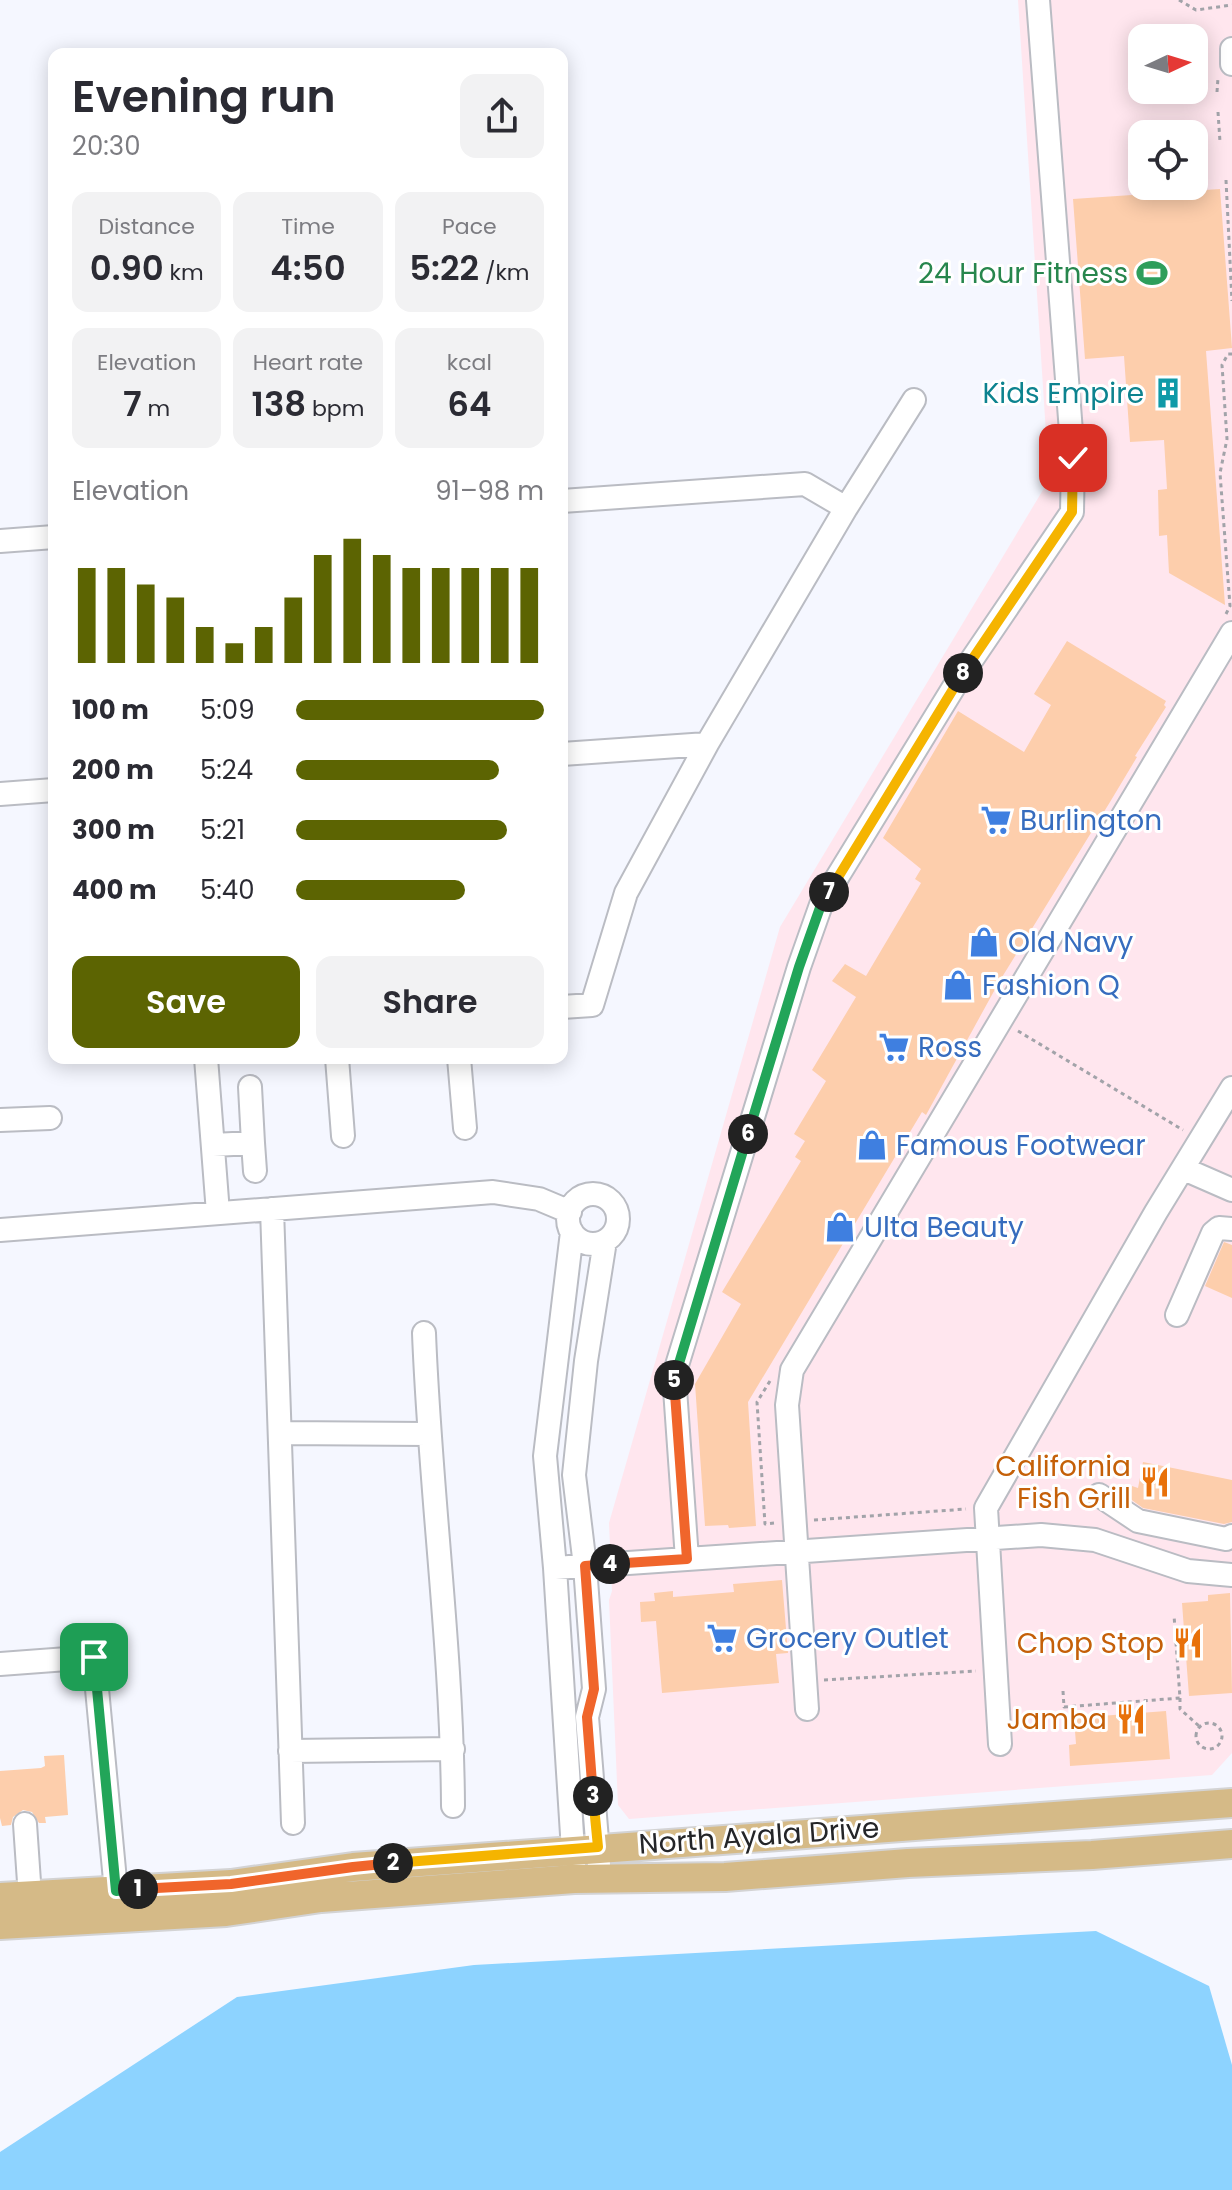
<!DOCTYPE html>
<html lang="en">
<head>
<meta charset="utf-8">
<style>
  body { margin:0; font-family:Poppins,sans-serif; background:#f2f2f3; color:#2b2b33; height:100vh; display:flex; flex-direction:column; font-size:30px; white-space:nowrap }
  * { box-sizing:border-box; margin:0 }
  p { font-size:26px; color:#7c7c81 }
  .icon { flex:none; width:44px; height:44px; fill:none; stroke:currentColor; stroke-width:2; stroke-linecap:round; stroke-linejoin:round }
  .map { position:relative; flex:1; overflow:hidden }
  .drawer { position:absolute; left:48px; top:48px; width:520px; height:1016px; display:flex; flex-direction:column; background:#fff; border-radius:16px; box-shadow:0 4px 20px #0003 }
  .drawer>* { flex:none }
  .needle { width:52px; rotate:86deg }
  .controls { position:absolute; left:1128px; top:24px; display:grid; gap:16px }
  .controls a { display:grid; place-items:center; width:80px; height:80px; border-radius:16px; background:#fff; box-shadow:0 4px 20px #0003; font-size:40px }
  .pin { position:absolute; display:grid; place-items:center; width:68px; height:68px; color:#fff; margin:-34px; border-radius:16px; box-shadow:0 4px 12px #0006 }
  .km { position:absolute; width:40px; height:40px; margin:-20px; border-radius:50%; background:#222; color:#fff; font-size:22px; line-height:40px; text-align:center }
  .round { display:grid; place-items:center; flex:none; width:84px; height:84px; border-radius:16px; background:#f2f2f3 }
  .headline { display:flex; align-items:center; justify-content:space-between; height:136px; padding:0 24px }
  h1 { font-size:44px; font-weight:600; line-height:60px }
  .figures { display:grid; grid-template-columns:repeat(3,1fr); gap:12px; height:136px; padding:8px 24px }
  .figures div { display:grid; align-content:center; border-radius:16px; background:#f2f2f3; text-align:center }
  .figures b { font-size:34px; font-weight:600 }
  .figures small { font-size:22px; font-weight:400 }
  .figures p { font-size:22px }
  .chart { height:224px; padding:16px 24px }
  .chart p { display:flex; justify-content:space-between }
  .chart svg { width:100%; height:144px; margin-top:8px; stroke:#5c6402; stroke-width:6 }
  .action { display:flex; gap:16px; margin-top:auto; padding:16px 24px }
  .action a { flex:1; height:92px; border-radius:16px; background:#5c6402; color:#fff; font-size:32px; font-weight:600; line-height:92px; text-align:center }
  .action a+a { background:#f2f2f3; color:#2b2b33 }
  ul { padding:0 24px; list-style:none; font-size:26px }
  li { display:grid; grid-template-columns:128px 96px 1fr; align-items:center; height:60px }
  li i { height:20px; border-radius:10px; background:#5c6402 }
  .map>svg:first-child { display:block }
  .commercial { fill:#ffe6ee; fill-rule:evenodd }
  .water { fill:#8dd3ff }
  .building { fill:#fdceac }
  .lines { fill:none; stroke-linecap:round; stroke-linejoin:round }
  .minor-casing { stroke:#babcc3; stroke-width:26 }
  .major-casing { stroke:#d3d3d4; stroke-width:32 }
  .path { stroke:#a2a3a9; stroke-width:3; stroke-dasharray:4 4; stroke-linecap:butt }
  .minor { stroke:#fff; stroke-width:22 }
  .major { stroke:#d5ba87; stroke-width:28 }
  .split-1-casing { stroke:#fff; stroke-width:16 }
  .split-2-casing { stroke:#fff; stroke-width:16 }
  .split-3-casing { stroke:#fff; stroke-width:16 }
  .split-4-casing { stroke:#fff; stroke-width:16 }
  .split-5-casing { stroke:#fff; stroke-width:16 }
  .split-6-casing { stroke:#fff; stroke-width:16 }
  .split-7-casing { stroke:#fff; stroke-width:16 }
  .split-8-casing { stroke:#fff; stroke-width:16 }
  .split-9-casing { stroke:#fff; stroke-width:16 }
  .split-1 { stroke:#22a559; stroke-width:10 }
  .split-2 { stroke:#f0652b; stroke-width:10 }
  .split-3 { stroke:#f5b400; stroke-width:10 }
  .split-4 { stroke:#f0652b; stroke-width:10 }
  .split-5 { stroke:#f0652b; stroke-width:10 }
  .split-6 { stroke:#22a559; stroke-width:10 }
  .split-7 { stroke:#22a559; stroke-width:10 }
  .split-8 { stroke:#f5b400; stroke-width:10 }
  .split-9 { stroke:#f5b400; stroke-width:10 }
  .labels { text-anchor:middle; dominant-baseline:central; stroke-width:6; stroke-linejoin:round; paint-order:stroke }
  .leisure-label { font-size:28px; fill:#27864d; stroke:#fff; text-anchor:end }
  .culture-label { font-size:28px; fill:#0d838f; stroke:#fff; text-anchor:end }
  .shop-label { font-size:28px; fill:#366cbe; stroke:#fff; text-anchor:start }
  .food-label { font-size:28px; fill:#c56008; stroke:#fff; text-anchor:end }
  .street-label { font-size:28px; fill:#242528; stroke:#fff }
</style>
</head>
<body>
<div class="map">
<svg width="1232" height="2190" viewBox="0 0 1232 2190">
  <rect width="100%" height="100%" fill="#f5f7ff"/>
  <!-- commercial -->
  <path class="commercial" d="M1018 0H1232V1753L1212 1775 629 1819 618 1805 609 1600 612 1591 609 1523 780 927 1049 480ZM1142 38H1194V90H1142ZM1142 134H1194V186H1142Z"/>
  <!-- water -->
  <path class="water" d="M1096 1931 1209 1986 1232 2065V2190H0V2152L237 1997 474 1965Z"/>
  <!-- building -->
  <path class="building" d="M1220 189 1232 348 1206 351 1225 605 1169 573 1167 535 1159 536 1158 490 1167 489 1164 440 1130 442 1124 356 1085 359 1073 199Z
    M1067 641 1166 701 1164 705 1166 707 1135 756 1137 757 1110 802 999 982 926 1115 922 1112 748 1402 756 1526 729 1528 728 1525 705 1526 695 1384 741 1304 722 1292 801 1161 795 1157 805 1141 794 1134 826 1081 812 1070 856 997 832 981 845 964 866 976 921 883 915 879 921 869 883 838 958 711 1024 752 1051 705 1034 694Z
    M1224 1242 1232 1245V1298L1205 1286Z
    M1143 1462 1232 1480V1522L1224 1524 1143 1508 1129 1498 1132 1486 1138 1488Z
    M782 1580 788 1653 776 1654 779 1683 662 1693 656 1621 641 1622 640 1602 655 1601 654 1593 673 1591V1597L734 1592 733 1584Z
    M1230 1593 1232 1693 1189 1696 1182 1603 1208 1601V1595Z
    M1166 1711 1170 1759 1070 1766 1069 1745 1076 1744 1074 1718Z
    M64 1755 68 1815 45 1817 46 1823H39L32 1812 23 1810 13 1817 11 1825 2 1826 0 1818V1771L41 1768 45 1766 44 1756Z"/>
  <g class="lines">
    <!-- minor casing -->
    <g class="minor-casing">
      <path id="minor" d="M1232 49V64
        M562 501 805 484 846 508
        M0 541 54 537
        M562 754 707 744
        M0 794 54 790
        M562 1007 592 1005 626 893 707 744 846 508 914 400
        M206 1058 218 1213
        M337 1058 343 1136
        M459 1058 465 1128
        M0 1120 50 1118
        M253 1143 255 1171
        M213 1145 253 1143 250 1087
        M1184 1169 1232 1190
        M568 1219a25 25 0 1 1 50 0a25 25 0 1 1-50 0Z
        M272 1209 293 1823
        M0 1230 493 1192 539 1199 570 1212
        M572 1232 545 1456 555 1568 574 1866
        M1177 1315 1213 1233 1219 1228 1232 1229
        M424 1333C430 1491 452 1648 453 1806
        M280 1433 428 1434
        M1099 1495 1138 1521 1226 1539 1232 1536
        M687 1559 1041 1535 1095 1540 1188 1571 1232 1575
        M555 1568 687 1559 674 1375 799 967 822 902 960 677 1072 512 1073 458 1038 0
        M0 1664 94 1657 116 1891
        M807 1709 787 1405 792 1370 1232 633
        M1000 1744 986 1508 1156 1212 1232 1088
        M290 1751 453 1749
        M25 1824 31 1911
        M599 1865 587 1717 594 1689 585 1566 574 1475 586 1361 605 1241"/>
    </g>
    <!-- major casing -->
    <g class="major-casing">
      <path id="major" d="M0 1897 231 1884 353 1867 1232 1803
        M0 1925 226 1912 321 1898 574 1879 725 1877 908 1863 1092 1855 1232 1844"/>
    </g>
    <!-- path -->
    <path class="path" d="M1179 0 1196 10 1232 5
      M1217 92 1218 78
      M1218 112 1220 142
      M1226 180 1232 301
      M1226 614 1230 606 1220 473 1227 439 1222 365 1228 354H1232
      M1018 1031 1183 1130
      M770 1381 757 1402 765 1524 774 1523
      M814 1520 966 1509
      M824 1680 976 1671
      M1063 1691 1064 1707 1180 1698 1174 1615
      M1180 1698V1709L1199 1726
      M1196 1736a13 13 0 1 1 26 0a13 13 0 1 1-26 0Z"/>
    <!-- minor -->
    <use href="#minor" class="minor"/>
    <!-- major -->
    <use href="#major" class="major"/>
  </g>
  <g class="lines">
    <!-- split-1 casing -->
    <g class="split-1-casing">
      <path id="split-1" d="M94 1657 116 1891 138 1889"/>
    </g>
    <!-- split-2 casing -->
    <g class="split-2-casing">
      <path id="split-2" d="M138 1889 231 1884 353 1867 393 1863"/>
    </g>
    <!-- split-3 casing -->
    <g class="split-3-casing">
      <path id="split-3" d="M393 1863 598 1847 593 1796"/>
    </g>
    <!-- split-4 casing -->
    <g class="split-4-casing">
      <path id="split-4" d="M593 1796 587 1717 594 1689 585 1566 610 1564"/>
    </g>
    <!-- split-5 casing -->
    <g class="split-5-casing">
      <path id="split-5" d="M610 1564 687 1559 674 1380"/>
    </g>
    <!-- split-6 casing -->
    <g class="split-6-casing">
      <path id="split-6" d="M674 1380 748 1134"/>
    </g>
    <!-- split-7 casing -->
    <g class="split-7-casing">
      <path id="split-7" d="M748 1134 799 967 822 902 829 892"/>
    </g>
    <!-- split-8 casing -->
    <g class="split-8-casing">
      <path id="split-8" d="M829 892 963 673"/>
    </g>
    <!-- split-9 casing -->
    <g class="split-9-casing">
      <path id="split-9" d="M963 673 1072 512 1073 458"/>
    </g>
    <!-- split-1 -->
    <use href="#split-1" class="split-1"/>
    <!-- split-2 -->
    <use href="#split-2" class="split-2"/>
    <!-- split-3 -->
    <use href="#split-3" class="split-3"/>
    <!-- split-4 -->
    <use href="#split-4" class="split-4"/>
    <!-- split-5 -->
    <use href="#split-5" class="split-5"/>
    <!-- split-6 -->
    <use href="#split-6" class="split-6"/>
    <!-- split-7 -->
    <use href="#split-7" class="split-7"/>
    <!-- split-8 -->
    <use href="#split-8" class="split-8"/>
    <!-- split-9 -->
    <use href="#split-9" class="split-9"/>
  </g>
  <!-- icons -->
  <defs>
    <g id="stadium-bare" transform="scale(2.4)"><path d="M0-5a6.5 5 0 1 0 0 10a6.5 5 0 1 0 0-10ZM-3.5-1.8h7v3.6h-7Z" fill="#2e9e5b" stroke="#fff" stroke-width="2.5" paint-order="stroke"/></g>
    <g id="building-bare" transform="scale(2.4)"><path d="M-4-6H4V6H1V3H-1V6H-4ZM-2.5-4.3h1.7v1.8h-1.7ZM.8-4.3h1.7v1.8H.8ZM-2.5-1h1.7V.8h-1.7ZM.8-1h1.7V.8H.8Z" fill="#0f9aa8" stroke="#fff" stroke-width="2.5" paint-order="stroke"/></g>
    <g id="supermarket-bare" transform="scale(2.4)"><path d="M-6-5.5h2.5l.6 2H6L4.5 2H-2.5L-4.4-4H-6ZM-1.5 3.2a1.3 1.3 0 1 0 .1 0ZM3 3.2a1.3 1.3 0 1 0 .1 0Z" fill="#3f7fe0" stroke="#fff" stroke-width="2.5" paint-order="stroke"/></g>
    <g id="shop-bare" transform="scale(2.4)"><path d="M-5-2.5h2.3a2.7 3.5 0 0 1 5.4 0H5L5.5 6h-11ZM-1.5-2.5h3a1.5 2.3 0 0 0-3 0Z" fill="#3f7fe0" stroke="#fff" stroke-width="2.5" paint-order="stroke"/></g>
    <g id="restaurant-bare" transform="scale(2.4)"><path d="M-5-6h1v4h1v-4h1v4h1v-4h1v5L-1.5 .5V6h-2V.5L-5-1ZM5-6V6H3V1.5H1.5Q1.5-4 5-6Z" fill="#e8710a" stroke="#fff" stroke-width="2.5" paint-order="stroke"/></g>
  </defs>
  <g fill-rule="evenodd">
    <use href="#stadium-bare" x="1152" y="273"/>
    <use href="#building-bare" x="1168" y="393"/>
    <use href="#supermarket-bare" x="996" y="820"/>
    <use href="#shop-bare" x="984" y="942"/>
    <use href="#shop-bare" x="958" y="985"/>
    <use href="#supermarket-bare" x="894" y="1047"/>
    <use href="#shop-bare" x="872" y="1145"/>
    <use href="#shop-bare" x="840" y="1227"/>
    <use href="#restaurant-bare" x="1155" y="1482"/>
    <use href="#supermarket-bare" x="722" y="1638"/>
    <use href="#restaurant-bare" x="1188" y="1643"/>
    <use href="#restaurant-bare" x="1131" y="1719"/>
  </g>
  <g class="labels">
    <!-- leisure labels -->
    <g class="leisure-label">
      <text x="1128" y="273">24 Hour Fitness</text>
    </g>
    <!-- culture labels -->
    <g class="culture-label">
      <text x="1144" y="393">Kids Empire</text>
    </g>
    <!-- shop labels -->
    <g class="shop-label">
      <text x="1020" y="820">Burlington</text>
      <text x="1008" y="942">Old Navy</text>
      <text x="982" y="985">Fashion Q</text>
      <text x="918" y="1047">Ross</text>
      <text x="896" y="1145">Famous Footwear</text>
      <text x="864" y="1227">Ulta Beauty</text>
      <text x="746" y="1638">Grocery Outlet</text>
    </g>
    <!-- food labels -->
    <g class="food-label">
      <text x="1131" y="1466">California<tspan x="1131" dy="32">Fish Grill</tspan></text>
      <text x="1164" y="1643">Chop Stop</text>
      <text x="1107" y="1719">Jamba</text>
    </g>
    <!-- street labels -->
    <g class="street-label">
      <text transform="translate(759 1836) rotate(-4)">North Ayala Drive</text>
    </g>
  </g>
</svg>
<div class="controls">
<a><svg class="needle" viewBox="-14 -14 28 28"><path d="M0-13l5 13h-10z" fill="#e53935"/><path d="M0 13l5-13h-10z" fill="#7c7c81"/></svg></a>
<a><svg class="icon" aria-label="locate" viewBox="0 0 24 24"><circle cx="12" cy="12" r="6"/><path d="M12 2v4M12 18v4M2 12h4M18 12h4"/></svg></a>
</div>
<div class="pin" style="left:94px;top:1657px;background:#1e9e55"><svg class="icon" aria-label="arrive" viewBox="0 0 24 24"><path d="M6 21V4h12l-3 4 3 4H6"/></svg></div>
<div class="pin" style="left:1073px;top:458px;background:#d93025"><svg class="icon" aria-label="check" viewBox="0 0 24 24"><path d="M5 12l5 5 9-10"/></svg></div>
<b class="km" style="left:138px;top:1889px">1</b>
<b class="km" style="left:393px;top:1863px">2</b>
<b class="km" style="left:593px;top:1796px">3</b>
<b class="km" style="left:610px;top:1564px">4</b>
<b class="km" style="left:674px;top:1380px">5</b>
<b class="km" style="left:748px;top:1134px">6</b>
<b class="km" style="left:829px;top:892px">7</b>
<b class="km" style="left:963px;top:673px">8</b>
<section class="drawer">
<div class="headline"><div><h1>Evening run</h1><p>20:30</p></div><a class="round"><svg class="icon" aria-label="share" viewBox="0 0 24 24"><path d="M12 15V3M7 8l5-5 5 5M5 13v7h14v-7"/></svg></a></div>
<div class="figures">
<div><p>Distance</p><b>0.90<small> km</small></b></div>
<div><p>Time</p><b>4:50</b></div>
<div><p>Pace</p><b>5:22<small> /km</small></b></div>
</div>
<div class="figures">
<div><p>Elevation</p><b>7<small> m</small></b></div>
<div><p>Heart rate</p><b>138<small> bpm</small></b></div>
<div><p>kcal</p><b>64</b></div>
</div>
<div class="chart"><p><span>Elevation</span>91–98 m</p>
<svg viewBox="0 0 160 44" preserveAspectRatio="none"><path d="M5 44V15M15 44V15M25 44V20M35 44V24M45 44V33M55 44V38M65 44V33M75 44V24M85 44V11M95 44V6M105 44V11M115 44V15M125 44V15M135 44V15M145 44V15M155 44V15"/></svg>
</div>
<ul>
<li><b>100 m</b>5:09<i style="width:100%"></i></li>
<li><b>200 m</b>5:24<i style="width:82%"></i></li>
<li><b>300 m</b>5:21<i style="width:85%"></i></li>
<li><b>400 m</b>5:40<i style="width:68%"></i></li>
</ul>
<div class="action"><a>Save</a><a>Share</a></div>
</section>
</div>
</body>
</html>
